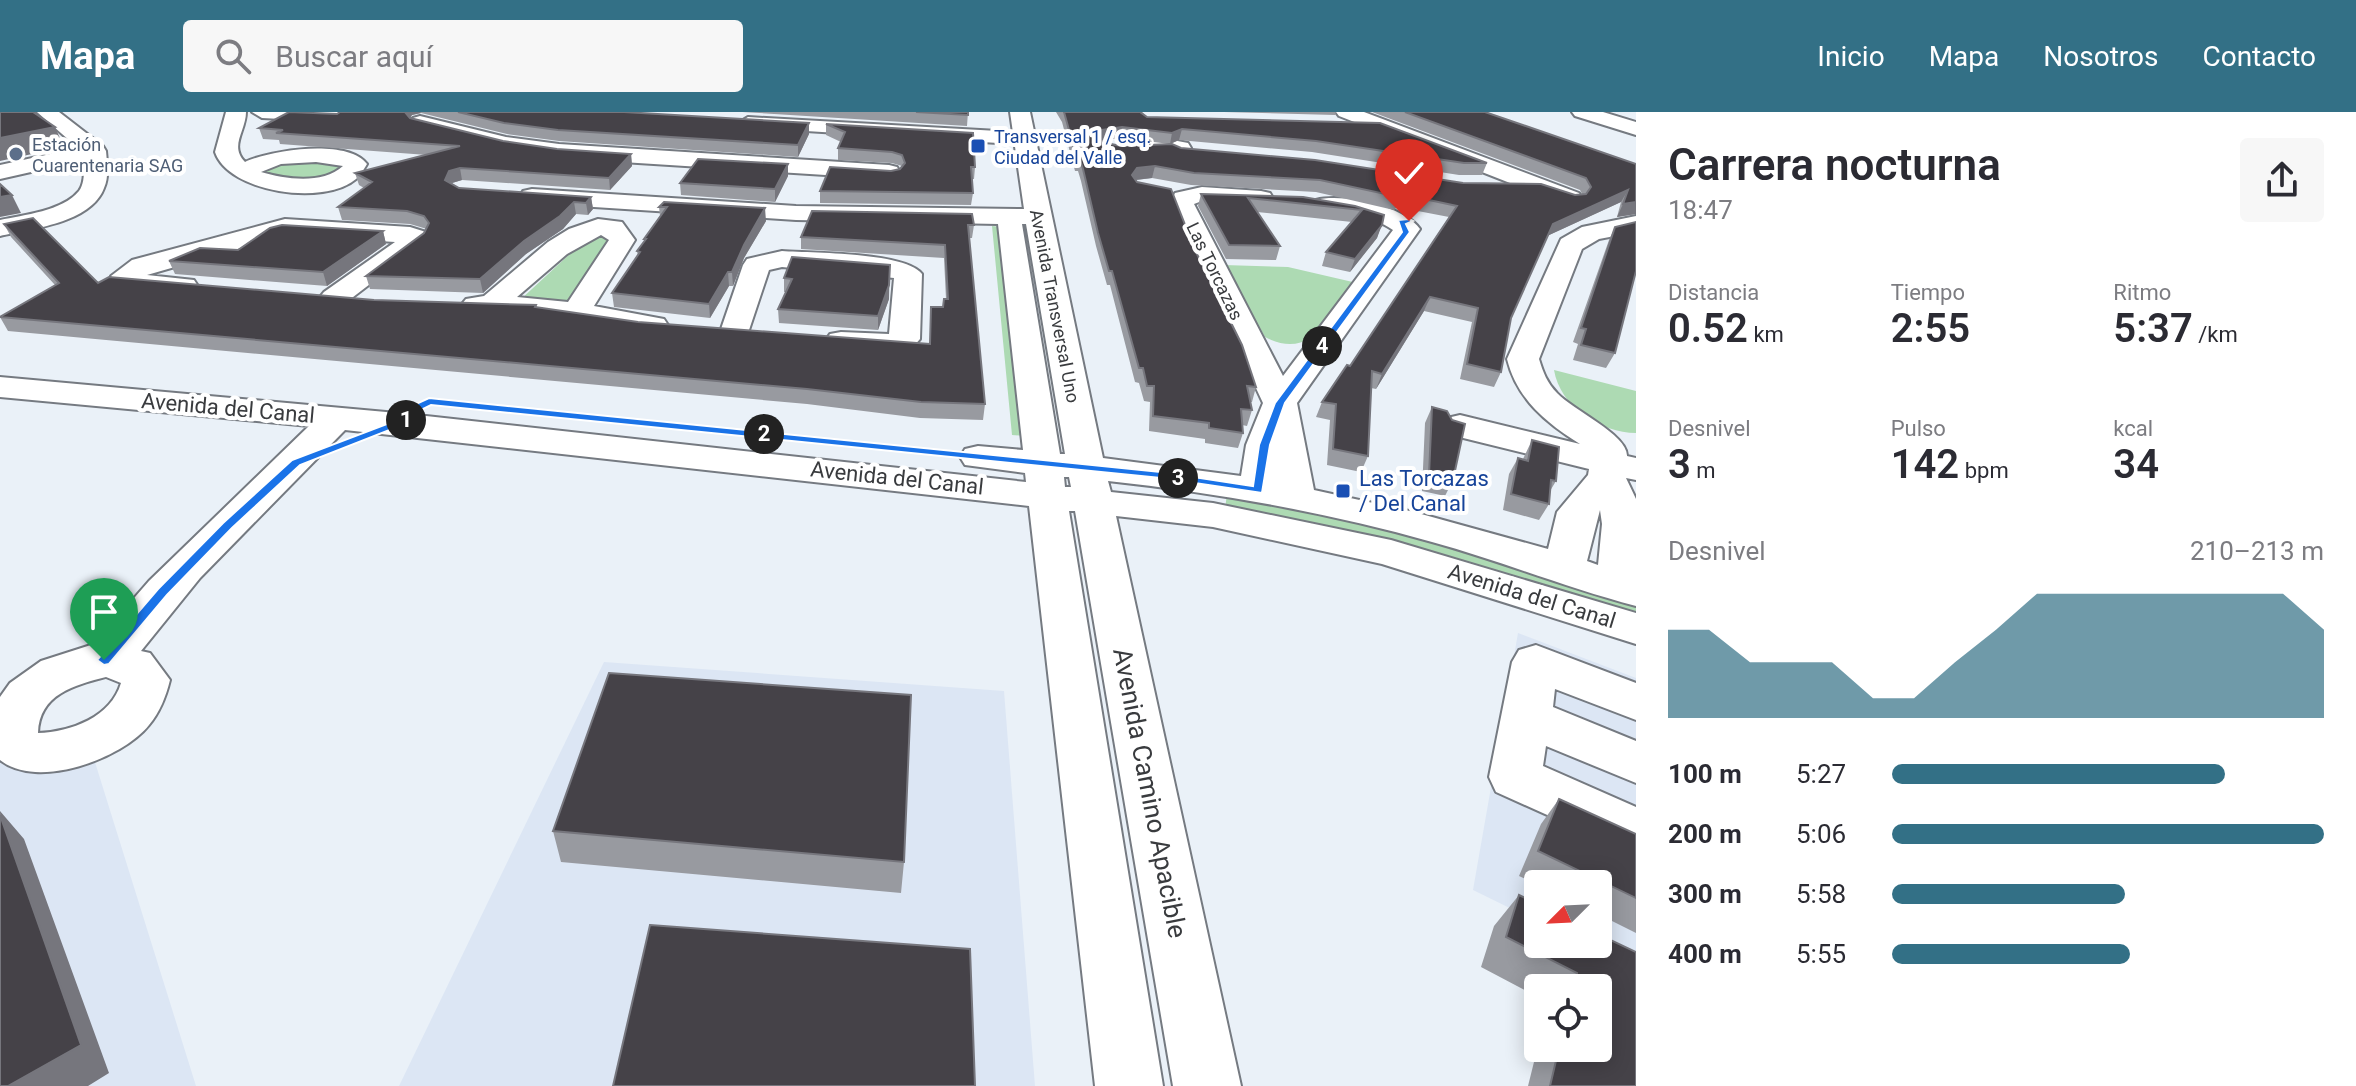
<!DOCTYPE html>
<html lang="es">
<head>
<meta charset="utf-8">
<style>
  body { margin:0; font-family:Roboto,sans-serif; background:#f7f7f7; color:#2b2b33; height:100vh; display:flex; flex-direction:column; font-size:30px; white-space:nowrap }
  * { box-sizing:border-box; margin:0 }
  p { font-size:26px; color:#7c7c81 }
  .icon { flex:none; width:44px; height:44px; fill:none; stroke:currentColor; stroke-width:2; stroke-linecap:round; stroke-linejoin:round }
  .map { position:relative; flex:1; overflow:hidden }
  .drawer { display:flex; flex-direction:column; background:#fff; width:720px }
  .drawer>* { flex:none }
  .needle { width:52px; rotate:246deg }
  .tools { position:absolute; left:1524px; top:758px; display:grid; gap:16px }
  .tools a { display:grid; place-items:center; width:88px; height:88px; border-radius:8px; background:#fff; box-shadow:0 4px 20px #0003; font-size:40px }
  .pin { position:absolute; display:grid; place-items:center; width:68px; height:68px; color:#fff; margin:-82px -34px; border-radius:50% 50% 50% 0; rotate:-45deg; box-shadow:0 0 8px #0007 }
  .pin .icon { rotate:45deg }
  .km { position:absolute; width:40px; height:40px; margin:-20px; border-radius:50%; background:#222; color:#fff; font-size:22px; line-height:40px; text-align:center }
  .round { display:grid; place-items:center; flex:none; width:84px; height:84px; border-radius:8px; background:#f7f7f7 }
  .headline { display:flex; align-items:center; justify-content:space-between; height:136px; padding:0 32px }
  h1 { font-size:44px; font-weight:600; line-height:60px }
  .figures { display:grid; grid-template-columns:repeat(3,1fr); gap:12px; height:136px; padding:8px 32px }
  .figures div { display:grid; align-content:center }
  .figures b { font-size:40px; font-weight:600 }
  .figures small { font-size:22px; font-weight:400 }
  .figures p { font-size:22px }
  .chart { height:224px; padding:16px 32px }
  .chart p { display:flex; justify-content:space-between }
  .chart svg { width:100%; height:144px; margin-top:8px; fill:#337086; opacity:.7 }
  ul { padding:0 32px; list-style:none; font-size:26px }
  li { display:grid; grid-template-columns:128px 96px 1fr; align-items:center; height:60px }
  li i { height:20px; border-radius:10px; background:#337086 }
  header { display:flex; align-items:center; gap:48px; box-sizing:border-box; height:112px; padding:0 40px; background:#337086; color:#fff }
  header strong { font-size:38px }
  nav { display:flex; gap:44px; margin-inline-start:auto; font-size:28px }
  .search { width:560px; height:72px; background:#f7f7f7; display:flex; align-items:center; gap:20px; box-sizing:border-box; padding:0 28px; border-radius:8px; color:#7c7c81; font-size:30px }
  main { display:flex; flex:1; min-height:0 }
  .map>svg:first-child { display:block }
  .built { fill:#dce6f4 }
  .green { fill:#addab3 }
  .lines { fill:none; stroke-linecap:round; stroke-linejoin:round }
  .minor-casing { stroke:#757a81; stroke-width:4 }
  .minor { fill:#fff; fill-rule:evenodd }
  .wall { fill:#989aa0 }
  .shaded-wall { fill:#76767d }
  .building { fill:#454248; stroke:#76767d; stroke-width:2 }
  .route { fill:#1a73e8; stroke:#fff; stroke-width:2 }
  .transit-dot { fill:#1a4fb4; stroke:#fff; stroke-width:3 }
  .service-dot { fill:#5c6f8a; stroke:#fff; stroke-width:3 }
  .labels { text-anchor:middle; dominant-baseline:central; stroke-width:8; stroke-linejoin:round; paint-order:stroke }
  .far-transit-label { font-size:18px; fill:#164399; stroke:#fff; text-anchor:start }
  .far-service-label { font-size:18px; fill:#4e5e75; stroke:#fff; text-anchor:start }
  .far-street-label { font-size:18px; fill:#393b3e; stroke:#fff }
  .street-label { font-size:22px; fill:#393b3e; stroke:#fff }
  .transit-label { font-size:22px; fill:#164399; stroke:#fff; text-anchor:start }
  .near-street-label { font-size:26px; fill:#393b3e; stroke:#fff }
</style>
</head>
<body>
<header>
<strong>Mapa</strong>
<div class="search"><svg class="icon" aria-label="search" viewBox="0 0 24 24"><circle cx="10" cy="10" r="6"/><path d="M15 15l6 6"/></svg>Buscar aquí</div>
<nav><a>Inicio</a><a>Mapa</a><a>Nosotros</a><a>Contacto</a></nav>
</header>
<main>
<div class="map">
<svg width="1636" height="974" viewBox="0 0 1636 974">
  <rect width="100%" height="100%" fill="#eaf1f8"/>
  <!-- built -->
  <path class="built" d="M1518 521 1636 566V857L1598 832V772H1538V810L1473 778Z
    M604 550 1004 579 1035 974H399Z
    M0 633 94 647 196 974H0Z"/>
  <!-- green -->
  <path class="green" d="M319 48 344 51 341 59C307 73 292 69 258 60L263 53Z
    M992 114 1001 115 1026 324 1012 323Z
    M609 125 613 130 572 192 519 189 587 126Z
    M1224 153 1288 155 1357 171C1332 203 1312 250 1265 225Z
    M1554 258 1636 279V321C1601 321 1560 295 1554 258Z
    M1227 381 1416 423 1636 491V505L1462 450 1330 415 1225 398Z"/>
  <g class="lines">
    <!-- minor casing -->
    <g class="minor-casing">
      <path id="minor" d="M37 0H59L103 34 106 39C107 51 109 65 104 76 91 111 31 117 0 124V108C23 103 63 99 79 79 85 71 84 58 84 48L0 67V53L78 36Z
        M226 0H246C246 19 229 34 245 50 271 38 347 26 367 52 364 57 360 64 356 67 325 94 229 81 215 40ZM316 50 343 54C322 73 285 67 261 60L281 52Z
        M252 0H347L350 4 340 10 262 6Z
        M1010 0H1030L1103 346 1241 364 1246 333 1263 291 1170 92 1175 81 1202 75 1261 79 1270 81 1273 86 1270 91 1261 93 1202 89 1194 92 1283 264 1393 118C1371 102 1342 105 1316 98L1313 93 1316 88C1343 81 1404 94 1420 117L1297 291 1314 378 1414 400 1548 437 1557 400 1588 363 1589 357 1447 322 1442 314 1447 306 1460 303 1580 332C1546 311 1517 287 1507 247L1561 127 1582 115 1636 104V120L1599 127 1582 137 1539 247C1543 260 1547 271 1557 281 1573 298 1628 323 1627 344L1636 346V368L1626 366 1636 387V494C1567 476 1501 449 1432 430 1326 400 1218 381 1108 369L1111 380 1213 391 1391 428 1636 501V532L1382 452 1213 415 1116 404 1241 974H1173L1075 399H1069L1163 974H1095L1029 394 345 318 200 466 141 539 150 541 170 568C166 584 160 600 149 613 122 647 37 678 0 648V585L10 571 41 549 94 532 149 469 309 314 0 285V265L408 302 1026 370 1025 361 965 353 960 345 965 337 978 334 1023 338 998 112 796 108 532 91 523 89 520 84 523 79 532 77 796 94 1024 97ZM1022 112H1026L1065 342H1060ZM1064 365H1069L1071 375H1065ZM1600 398 1602 412 1598 453 1587 449ZM106 565 121 571C111 605 71 620 38 621 39 582 75 573 106 565Z
        M1336 0H1364L1579 81 1582 86 1579 91H1561L1339 4Z
        M1572 0H1603L1636 10V23L1575 4Z
        M420 4 506 25 559 32 889 53 897 55 900 60 897 65 889 67 559 46 506 37 413 14 410 10 413 6Z
        M748 5 998 19 1009 25 998 31 741 15 738 11Z
        M1162 26 1188 31 1191 36C1179 49 1159 47 1147 34L1150 29Z
        M285 107 410 115 426 120 430 126 344 192 334 195 324 192 319 186 324 180 395 130 286 123 147 163 194 168 198 174 194 180C172 186 125 184 111 164L132 148Z
        M598 107 622 110 635 128 594 194 664 207 668 213 664 219 653 222 542 204 476 202 466 199 461 193 466 187 484 184 548 130 569 117ZM601 123 609 128 568 190 517 185 567 142Z
        M782 139C810 141 906 140 922 162L920 227C903 251 855 242 830 236L825 229 830 222 841 220 889 222 894 166 782 155 769 158 746 227 735 229 724 227 720 220 743 153 747 147Z
        M1536 533 1636 571V608L1555 577 1553 595 1636 629V671L1546 634 1543 654 1636 695V743L1496 680 1489 665 1512 550 1519 538Z"/>
    </g>
    <!-- minor -->
    <use href="#minor" class="minor"/>
  </g>
  <!-- wall -->
  <path class="wall" d="M340 0H624L809 11V22L798 45 559 29 507 22 421 1 412 3 410 6 503 29 557 37 631 42 632 54 610 78 462 68 452 71 459 76 591 85 593 97 588 103 576 102 563 117 526 142 483 181 370 177 366 164 424 121 427 117 410 112 342 108 338 95 364 76 359 73 355 61 427 43 280 32 279 28 263 27 259 16 337 2Z
    M742 0H968L967 14Z
    M1056 0H1142L1147 5 1487 51 1482 63H1459L1312 40 1179 28 1170 32 1120 26 1100 29 1121 34 1181 36 1463 71 1575 83 1582 82 1580 78 1372 0H1485L1636 52V102L1617 105 1621 90 1547 124 1511 206 1501 260 1494 275 1460 267 1472 210 1424 199 1376 277 1371 276 1368 344 1361 360 1327 353 1330 308 1316 305 1322 290 1350 254 1449 105 1397 95 1394 98 1316 80 1191 73 1152 66 1136 68 1195 138 1256 275 1252 290H1250L1252 298 1247 314 1242 313 1243 321 1238 336 1205 331V327L1149 319 1150 290 1144 289 1139 271 1135 270 1110 173H1107L1096 134 1081 69 1078 59H1075L1062 10Z
    M1224 0H1336L1335 3Z
    M826 12 975 55 974 67H972L973 81 971 93 820 91V79L900 57 902 54 892 51 838 48V36L841 30 826 23Z
    M788 52V64L775 90 681 83 680 71Z
    M1201 82 1355 94 1384 103 1377 126 1350 160 1322 154 1326 140 1352 110 1257 100 1280 134 1276 148 1226 147 1198 94Z
    M659 95 766 109 744 146 733 174H729L710 206 614 195 612 181 638 144 637 139 644 130V127L660 104Z
    M4 112 98 171 374 188 536 193 537 195 638 210 930 232 931 195H943L946 187 944 146 801 137V125L974 113 972 126H969L985 292 983 308 920 306 807 292 8 219 0 205 55 173 11 125Z
    M1615 115V241L1606 256 1573 248 1578 232 1573 230 1609 128Z
    M383 119 386 132 327 174 175 162 169 149Z
    M890 153 889 187 878 218 779 211 778 197 786 180H784V166Z
    M1432 295 1453 368 1445 384 1422 379 1425 311Z
    M1532 328 1556 369 1550 379 1549 392 1539 408 1503 398 1509 362 1518 346 1523 347Z
    M1559 687 1636 722V821L1598 802V772L1538 773 1519 764 1541 712Z
    M553 719 904 750 901 781 561 750Z
    M1519 783 1598 832 1636 974H1528L1538 934V936H1598V876H1538V885L1481 855 1494 814Z"/>
  <!-- shaded-wall -->
  <path class="shaded-wall" d="M405 0H420L421 1 412 3 407 10Z
    M809 11V22L798 45V33Z
    M55 15 64 35 0 49V26Z
    M1122 15 1120 26 1100 29 1094 25 1102 18Z
    M1182 17 1179 28 1170 32 1172 21Z
    M631 42 632 54 610 78 609 66Z
    M788 52V64L775 90V77Z
    M1155 54 1152 66 1135 68 1132 63 1137 56Z
    M460 56 462 68 452 71 445 68 449 59Z
    M1628 78 1621 90 1547 124 1553 112Z
    M12 83 21 101 0 105V85Z
    M591 85 593 97 588 103 586 91Z
    M574 90 576 102 563 117 526 142 483 181 480 167 524 129Z
    M1636 90V102L1617 105 1623 92Z
    M765 96 766 109 744 146 733 174 732 160 744 133Z
    M1382 113 1377 126 1350 160 1355 147Z
    M383 119 386 132 327 174 323 160Z
    M728 160 729 174 710 206 709 192Z
    M889 173V187L878 218V204Z
    M1430 185 1424 199 1376 277 1382 262Z
    M0 699 24 727 109 961 88 974H8Z"/>
  <!-- building -->
  <path class="building" d="M0 0H33L55 15 0 26Z
    M289 0 337 2 340 0H405L410 6 503 29 557 37 631 42 609 66 460 56 449 59 445 68 459 76 591 85 586 91 574 90 560 104 524 129 480 167 366 164 424 121 429 111 424 104 407 99 338 95 372 70 355 61 460 34 276 21 283 18 259 16Z
    M458 0H624L809 11 798 33 558 18 504 11Z
    M916 0H968V3Z
    M1064 0H1140L1147 5 1380 11 1487 51H1464L1316 29 1182 17 1172 21 1122 15 1102 18 1094 25 1101 30 1121 34 1172 32 1181 36 1315 48 1463 71 1541 72 1575 83 1586 82 1591 75 1586 66 1405 0H1485L1636 52V90L1623 92 1628 78 1553 112 1511 206 1501 260 1467 252 1478 196 1430 185 1382 262 1372 259 1368 344 1333 337 1336 292 1322 290 1347 253 1350 254 1457 94 1401 82 1399 85 1320 68 1194 61 1155 54 1137 56 1132 63 1137 70 1171 77 1195 138 1242 233 1256 275 1247 274 1252 298 1241 297 1243 321 1209 316V311L1153 304 1154 274H1147L1143 256H1139L1112 159H1109L1098 121 1083 57 1080 48 1077 47Z
    M826 12 973 21 975 55H971L973 81 820 79 830 55 891 59 900 57 905 51 902 43 892 40 838 36 845 20Z
    M698 47 788 52 775 77 680 71Z
    M0 72 12 83 0 85Z
    M1201 82 1303 85 1355 94 1384 103 1382 113 1355 147 1326 140 1362 98 1248 86 1280 134 1229 133Z
    M664 90 765 96 744 133 732 160H728L709 192 612 181 640 140 637 139 646 127H644L667 95H659Z
    M812 99 972 102 974 113H968L985 292 921 290 807 277 0 205 59 171 4 112 33 106 98 171 109 165 374 188 536 193 535 195 638 210 930 232 931 195H943L944 187H948L945 133 801 125Z
    M1636 110V159L1615 241 1581 233 1586 217 1581 216 1615 115Z
    M282 113 383 119 323 160 169 149 200 136 238 138 270 116Z
    M792 145 890 153 889 173 878 204 778 197 792 167 784 166Z
    M1432 295 1447 299 1452 308 1465 312 1453 368 1429 363Z
    M1532 328 1559 335 1556 369 1551 368 1549 392 1511 382 1518 346 1528 349Z
    M609 561 911 583 904 750 553 719Z
    M1559 687 1636 722V786L1538 739Z
    M0 703 81 933 8 974H0Z
    M1519 783 1538 792V832H1598V822L1636 840V974H1550L1559 936H1598V876H1573L1577 861 1506 825Z
    M650 813 970 837 975 974H613Z"/>
  <!-- route -->
  <path class="route" d="M1409 107 1413 109 1406 112 1410 120 1285 291 1270 333 1262 381 1161 366 431 293 413 302 412 316 397 315 300 353 232 416 167 483 109 552 104 553 97 548 158 477 223 411 292 348 392 310H402L401 304 405 297 429 286 1161 360 1253 374 1259 333 1275 291 1402 120 1398 108Z"/>
  <!-- markers -->
  <g class="transit-dot">
    <rect x="970" y="26" width="16" height="16" rx="4"/>
    <rect x="1335" y="371" width="16" height="16" rx="4"/>
  </g>
  <circle class="service-dot" cx="16" cy="42" r="8"/>
  <g class="labels">
    <!-- far-transit labels -->
    <g class="far-transit-label">
      <text x="994" y="24">Transversal 1 / esq.<tspan x="994" dy="21">Ciudad del Valle</tspan></text>
    </g>
    <!-- far-service labels -->
    <g class="far-service-label">
      <text x="32" y="32">Estación<tspan x="32" dy="21">Cuarentenaria SAG</tspan></text>
    </g>
    <!-- far-street labels -->
    <g class="far-street-label">
      <text transform="translate(1215 159) rotate(64)">Las Torcazas</text>
      <text transform="translate(1055 194) rotate(79)">Avenida Transversal Uno</text>
    </g>
    <!-- street labels -->
    <g class="street-label">
      <text transform="translate(228 296) rotate(5)">Avenida del Canal</text>
      <text transform="translate(897 366) rotate(6)">Avenida del Canal</text>
      <text transform="translate(1532 484) rotate(17)">Avenida del Canal</text>
    </g>
    <!-- transit labels -->
    <g class="transit-label">
      <text x="1359" y="366">Las Torcazas<tspan x="1359" dy="25">/ Del Canal</tspan></text>
    </g>
    <!-- near-street labels -->
    <g class="near-street-label">
      <text transform="translate(1150 681) rotate(79)">Avenida Camino Apacible</text>
    </g>
  </g>
</svg>
<div class="tools">
<a><svg class="needle" viewBox="-14 -14 28 28"><path d="M0-13l5 13h-10z" fill="#e53935"/><path d="M0 13l5-13h-10z" fill="#7c7c81"/></svg></a>
<a><svg class="icon" aria-label="locate" viewBox="0 0 24 24"><circle cx="12" cy="12" r="6"/><path d="M12 2v4M12 18v4M2 12h4M18 12h4"/></svg></a>
</div>
<div class="pin" style="left:104px;top:548px;background:#1e9e55"><svg class="icon" aria-label="arrive" viewBox="0 0 24 24"><path d="M6 21V4h12l-3 4 3 4H6"/></svg></div>
<div class="pin" style="left:1409px;top:109px;background:#d93025"><svg class="icon" aria-label="check" viewBox="0 0 24 24"><path d="M5 12l5 5 9-10"/></svg></div>
<b class="km" style="left:406px;top:308px">1</b>
<b class="km" style="left:764px;top:322px">2</b>
<b class="km" style="left:1178px;top:366px">3</b>
<b class="km" style="left:1322px;top:234px">4</b>
</div>
<section class="drawer">
<div class="headline"><div><h1>Carrera nocturna</h1><p>18:47</p></div><a class="round"><svg class="icon" aria-label="share" viewBox="0 0 24 24"><path d="M12 15V3M7 8l5-5 5 5M5 13v7h14v-7"/></svg></a></div>
<div class="figures">
<div><p>Distancia</p><b>0.52<small> km</small></b></div>
<div><p>Tiempo</p><b>2:55</b></div>
<div><p>Ritmo</p><b>5:37<small> /km</small></b></div>
</div>
<div class="figures">
<div><p>Desnivel</p><b>3<small> m</small></b></div>
<div><p>Pulso</p><b>142<small> bpm</small></b></div>
<div><p>kcal</p><b>34</b></div>
</div>
<div class="chart"><p><span>Desnivel</span>210–213 m</p>
<svg viewBox="0 0 160 44" preserveAspectRatio="none"><path d="M0 44V17L10 17L20 27L30 27L40 27L50 38L60 38L70 27L80 17L90 6L100 6L110 6L120 6L130 6L140 6L150 6L160 17V44z"/></svg>
</div>
<ul>
<li><b>100 m</b>5:27<i style="width:77%"></i></li>
<li><b>200 m</b>5:06<i style="width:100%"></i></li>
<li><b>300 m</b>5:58<i style="width:54%"></i></li>
<li><b>400 m</b>5:55<i style="width:55%"></i></li>
</ul>
</section>
</main>
</body>
</html>
